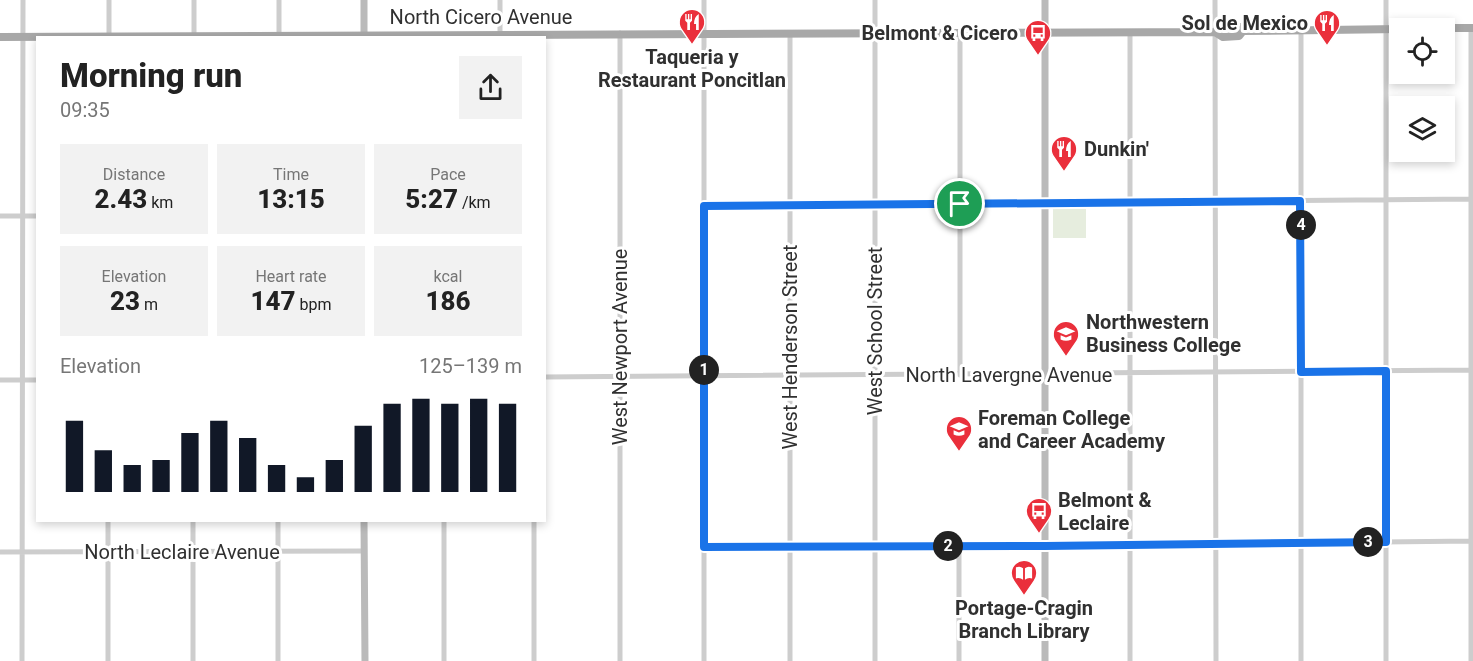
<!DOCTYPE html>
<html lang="en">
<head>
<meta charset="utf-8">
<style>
  body { margin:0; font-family:Roboto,sans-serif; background:#f2f2f2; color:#222; height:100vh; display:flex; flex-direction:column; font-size:22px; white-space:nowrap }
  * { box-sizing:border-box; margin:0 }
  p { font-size:20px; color:#767676 }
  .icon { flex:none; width:33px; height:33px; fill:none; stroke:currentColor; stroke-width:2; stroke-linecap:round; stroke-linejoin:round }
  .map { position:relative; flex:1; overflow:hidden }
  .panel { position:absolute; left:36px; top:36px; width:510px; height:486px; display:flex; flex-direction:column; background:#fff; border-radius:0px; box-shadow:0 3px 9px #0003 }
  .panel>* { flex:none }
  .buttons { position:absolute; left:1389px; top:18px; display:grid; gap:12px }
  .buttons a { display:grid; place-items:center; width:66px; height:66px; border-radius:0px; background:#fff; box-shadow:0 3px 9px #0003; font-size:30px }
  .pin { position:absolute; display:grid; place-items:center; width:51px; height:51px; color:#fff; margin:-26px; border:3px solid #fff; border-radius:50%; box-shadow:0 2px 6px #0007 }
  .km { position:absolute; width:30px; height:30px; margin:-15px; border-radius:50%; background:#222; color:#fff; font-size:16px; line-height:30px; text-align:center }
  .round { display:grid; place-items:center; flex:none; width:63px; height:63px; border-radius:0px; background:#f2f2f2 }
  .headline { display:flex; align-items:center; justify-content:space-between; height:102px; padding:0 24px }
  h1 { font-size:33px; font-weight:800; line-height:45px }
  .metrics { display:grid; grid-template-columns:repeat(3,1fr); gap:9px; height:102px; padding:6px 24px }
  .metrics div { display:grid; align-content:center; border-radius:0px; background:#f2f2f2; text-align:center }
  .metrics b { font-size:26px; font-weight:800 }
  .metrics small { font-size:16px; font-weight:400 }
  .metrics p { font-size:16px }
  .chart { height:168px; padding:12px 24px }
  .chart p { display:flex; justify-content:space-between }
  .chart svg { width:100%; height:108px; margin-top:6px; stroke:#111827; stroke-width:6 }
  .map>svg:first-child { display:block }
  .green { fill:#e6edde }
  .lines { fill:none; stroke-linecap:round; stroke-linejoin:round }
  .street { stroke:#cdcdcd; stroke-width:5 }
  .secondary { stroke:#bababa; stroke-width:7 }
  .primary { stroke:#a8a8a8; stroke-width:8 }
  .route-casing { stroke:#fff; stroke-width:12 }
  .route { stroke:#1a73e8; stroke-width:8 }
  .labels { text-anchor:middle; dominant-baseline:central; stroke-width:6; stroke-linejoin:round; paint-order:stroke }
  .street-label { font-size:20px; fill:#303030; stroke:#fff }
  .poi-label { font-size:20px; font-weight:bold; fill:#303030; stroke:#fff; text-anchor:start }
</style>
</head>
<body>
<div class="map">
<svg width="1473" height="661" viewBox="0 0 1473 661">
  <rect width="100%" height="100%" fill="#fff"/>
  <!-- green -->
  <path class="green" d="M1053 209H1086V238H1053Z"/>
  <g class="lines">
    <!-- street -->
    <path class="street" d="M500 0V34
      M1215 0 1216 661
      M1386 0V661
      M1471 28V661
      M960 32V375
      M620 33V661
      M194 37V0
      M109 38V0
      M279 38V0
      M704 206 1473 199
      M0 216H38
      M544 377 1473 370
      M0 380H38
      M444 520V661
      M959 546V661
      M704 547 1045 546 1473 541
      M0 552 364 551
      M22 661 23 0
      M108 661V520
      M193 661V520
      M278 661V520
      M534 661V520
      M704 661V0
      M790 661V33
      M875 661V0
      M1130 661V32
      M1301 661V30"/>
    <!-- secondary -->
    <path class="secondary" d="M364 0V38
      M1045 0V661
      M364 520 365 661"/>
    <!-- primary -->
    <path class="primary" d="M1425 28H1473
      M1215 32 1223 26 1240 27 1243 31 1400 29
      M0 37 1215 32 1223 37 1239 36 1243 31"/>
  </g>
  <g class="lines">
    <!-- route casing -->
    <g class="route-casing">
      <path id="route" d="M1300 201 1301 372 1386 371V542L1045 546 704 547V206Z"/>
    </g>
    <!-- route -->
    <use href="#route" class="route"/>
  </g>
  <!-- icons -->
  <defs>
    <g id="restaurant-pin" transform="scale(1.35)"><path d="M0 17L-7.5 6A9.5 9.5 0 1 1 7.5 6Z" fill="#ea2f3b" stroke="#fff"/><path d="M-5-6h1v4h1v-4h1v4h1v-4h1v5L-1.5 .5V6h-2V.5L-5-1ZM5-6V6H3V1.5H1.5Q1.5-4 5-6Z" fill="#fff"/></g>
    <g id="bus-pin" transform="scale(1.35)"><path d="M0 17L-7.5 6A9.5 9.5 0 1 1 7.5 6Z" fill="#ea2f3b" stroke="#fff"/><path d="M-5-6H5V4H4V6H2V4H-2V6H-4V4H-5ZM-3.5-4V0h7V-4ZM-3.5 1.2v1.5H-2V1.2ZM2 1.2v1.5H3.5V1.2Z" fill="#fff"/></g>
    <g id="school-pin" transform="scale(1.35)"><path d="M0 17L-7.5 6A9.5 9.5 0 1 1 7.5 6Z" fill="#ea2f3b" stroke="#fff"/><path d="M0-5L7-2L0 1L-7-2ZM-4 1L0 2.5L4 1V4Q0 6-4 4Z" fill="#fff"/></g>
    <g id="library-pin" transform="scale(1.35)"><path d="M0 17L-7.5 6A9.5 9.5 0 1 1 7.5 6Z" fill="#ea2f3b" stroke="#fff"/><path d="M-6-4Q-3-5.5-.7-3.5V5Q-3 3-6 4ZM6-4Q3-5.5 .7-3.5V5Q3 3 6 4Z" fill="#fff"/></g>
  </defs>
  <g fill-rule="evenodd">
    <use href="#restaurant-pin" x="692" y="22"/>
    <use href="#restaurant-pin" x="1327" y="23"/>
    <use href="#bus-pin" x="1038" y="33"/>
    <use href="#restaurant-pin" x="1064" y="149"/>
    <use href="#school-pin" x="1066" y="334"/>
    <use href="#school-pin" x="959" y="429"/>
    <use href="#bus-pin" x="1039" y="511"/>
    <use href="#library-pin" x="1024" y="573"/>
  </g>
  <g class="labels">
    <!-- street labels -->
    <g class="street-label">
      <text x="481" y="17">North Cicero Avenue</text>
      <text transform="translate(875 331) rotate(-90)">West School Street</text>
      <text transform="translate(620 347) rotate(-90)">West Newport Avenue</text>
      <text transform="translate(790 347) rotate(-90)">West Henderson Street</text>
      <text x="1009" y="375">North Lavergne Avenue</text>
      <text x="182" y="552">North Leclaire Avenue</text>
    </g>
    <!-- poi labels -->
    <g class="poi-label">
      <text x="1308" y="23" text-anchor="end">Sol de Mexico</text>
      <text x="1018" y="33" text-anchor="end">Belmont &amp; Cicero</text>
      <text x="692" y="57" text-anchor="middle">Taqueria y<tspan x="692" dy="23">Restaurant Poncitlan</tspan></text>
      <text x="1084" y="149">Dunkin'</text>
      <text x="1086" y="322">Northwestern<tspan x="1086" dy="23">Business College</tspan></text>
      <text x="978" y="418">Foreman College<tspan x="978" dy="23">and Career Academy</tspan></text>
      <text x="1058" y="500">Belmont &amp;<tspan x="1058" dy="23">Leclaire</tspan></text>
      <text x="1024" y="608" text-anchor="middle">Portage-Cragin<tspan x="1024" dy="23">Branch Library</tspan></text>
    </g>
  </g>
</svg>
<div class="buttons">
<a><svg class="icon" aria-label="locate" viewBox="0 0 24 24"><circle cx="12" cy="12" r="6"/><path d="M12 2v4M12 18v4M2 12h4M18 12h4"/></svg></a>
<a><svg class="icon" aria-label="layers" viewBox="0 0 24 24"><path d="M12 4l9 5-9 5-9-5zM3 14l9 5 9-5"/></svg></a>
</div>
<div class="pin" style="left:960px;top:204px;background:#1e9e55"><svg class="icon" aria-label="arrive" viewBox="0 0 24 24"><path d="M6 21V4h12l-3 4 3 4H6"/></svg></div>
<b class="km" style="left:704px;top:370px">1</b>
<b class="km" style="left:948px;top:546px">2</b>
<b class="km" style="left:1368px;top:542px">3</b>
<b class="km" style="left:1301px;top:225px">4</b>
<section class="panel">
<div class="headline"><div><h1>Morning run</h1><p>09:35</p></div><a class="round"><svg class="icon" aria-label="share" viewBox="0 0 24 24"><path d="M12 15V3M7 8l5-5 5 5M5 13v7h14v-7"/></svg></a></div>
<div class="metrics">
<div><p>Distance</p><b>2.43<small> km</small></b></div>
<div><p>Time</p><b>13:15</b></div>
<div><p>Pace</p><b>5:27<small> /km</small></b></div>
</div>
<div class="metrics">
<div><p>Elevation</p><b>23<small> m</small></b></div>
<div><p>Heart rate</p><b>147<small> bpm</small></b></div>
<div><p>kcal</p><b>186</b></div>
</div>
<div class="chart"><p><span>Elevation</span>125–139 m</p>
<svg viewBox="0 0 160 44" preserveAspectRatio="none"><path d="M5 44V15M15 44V27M25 44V33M35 44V31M45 44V20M55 44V15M65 44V22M75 44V33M85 44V38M95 44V31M105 44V17M115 44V8M125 44V6M135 44V8M145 44V6M155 44V8"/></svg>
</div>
</section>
</div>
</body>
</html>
